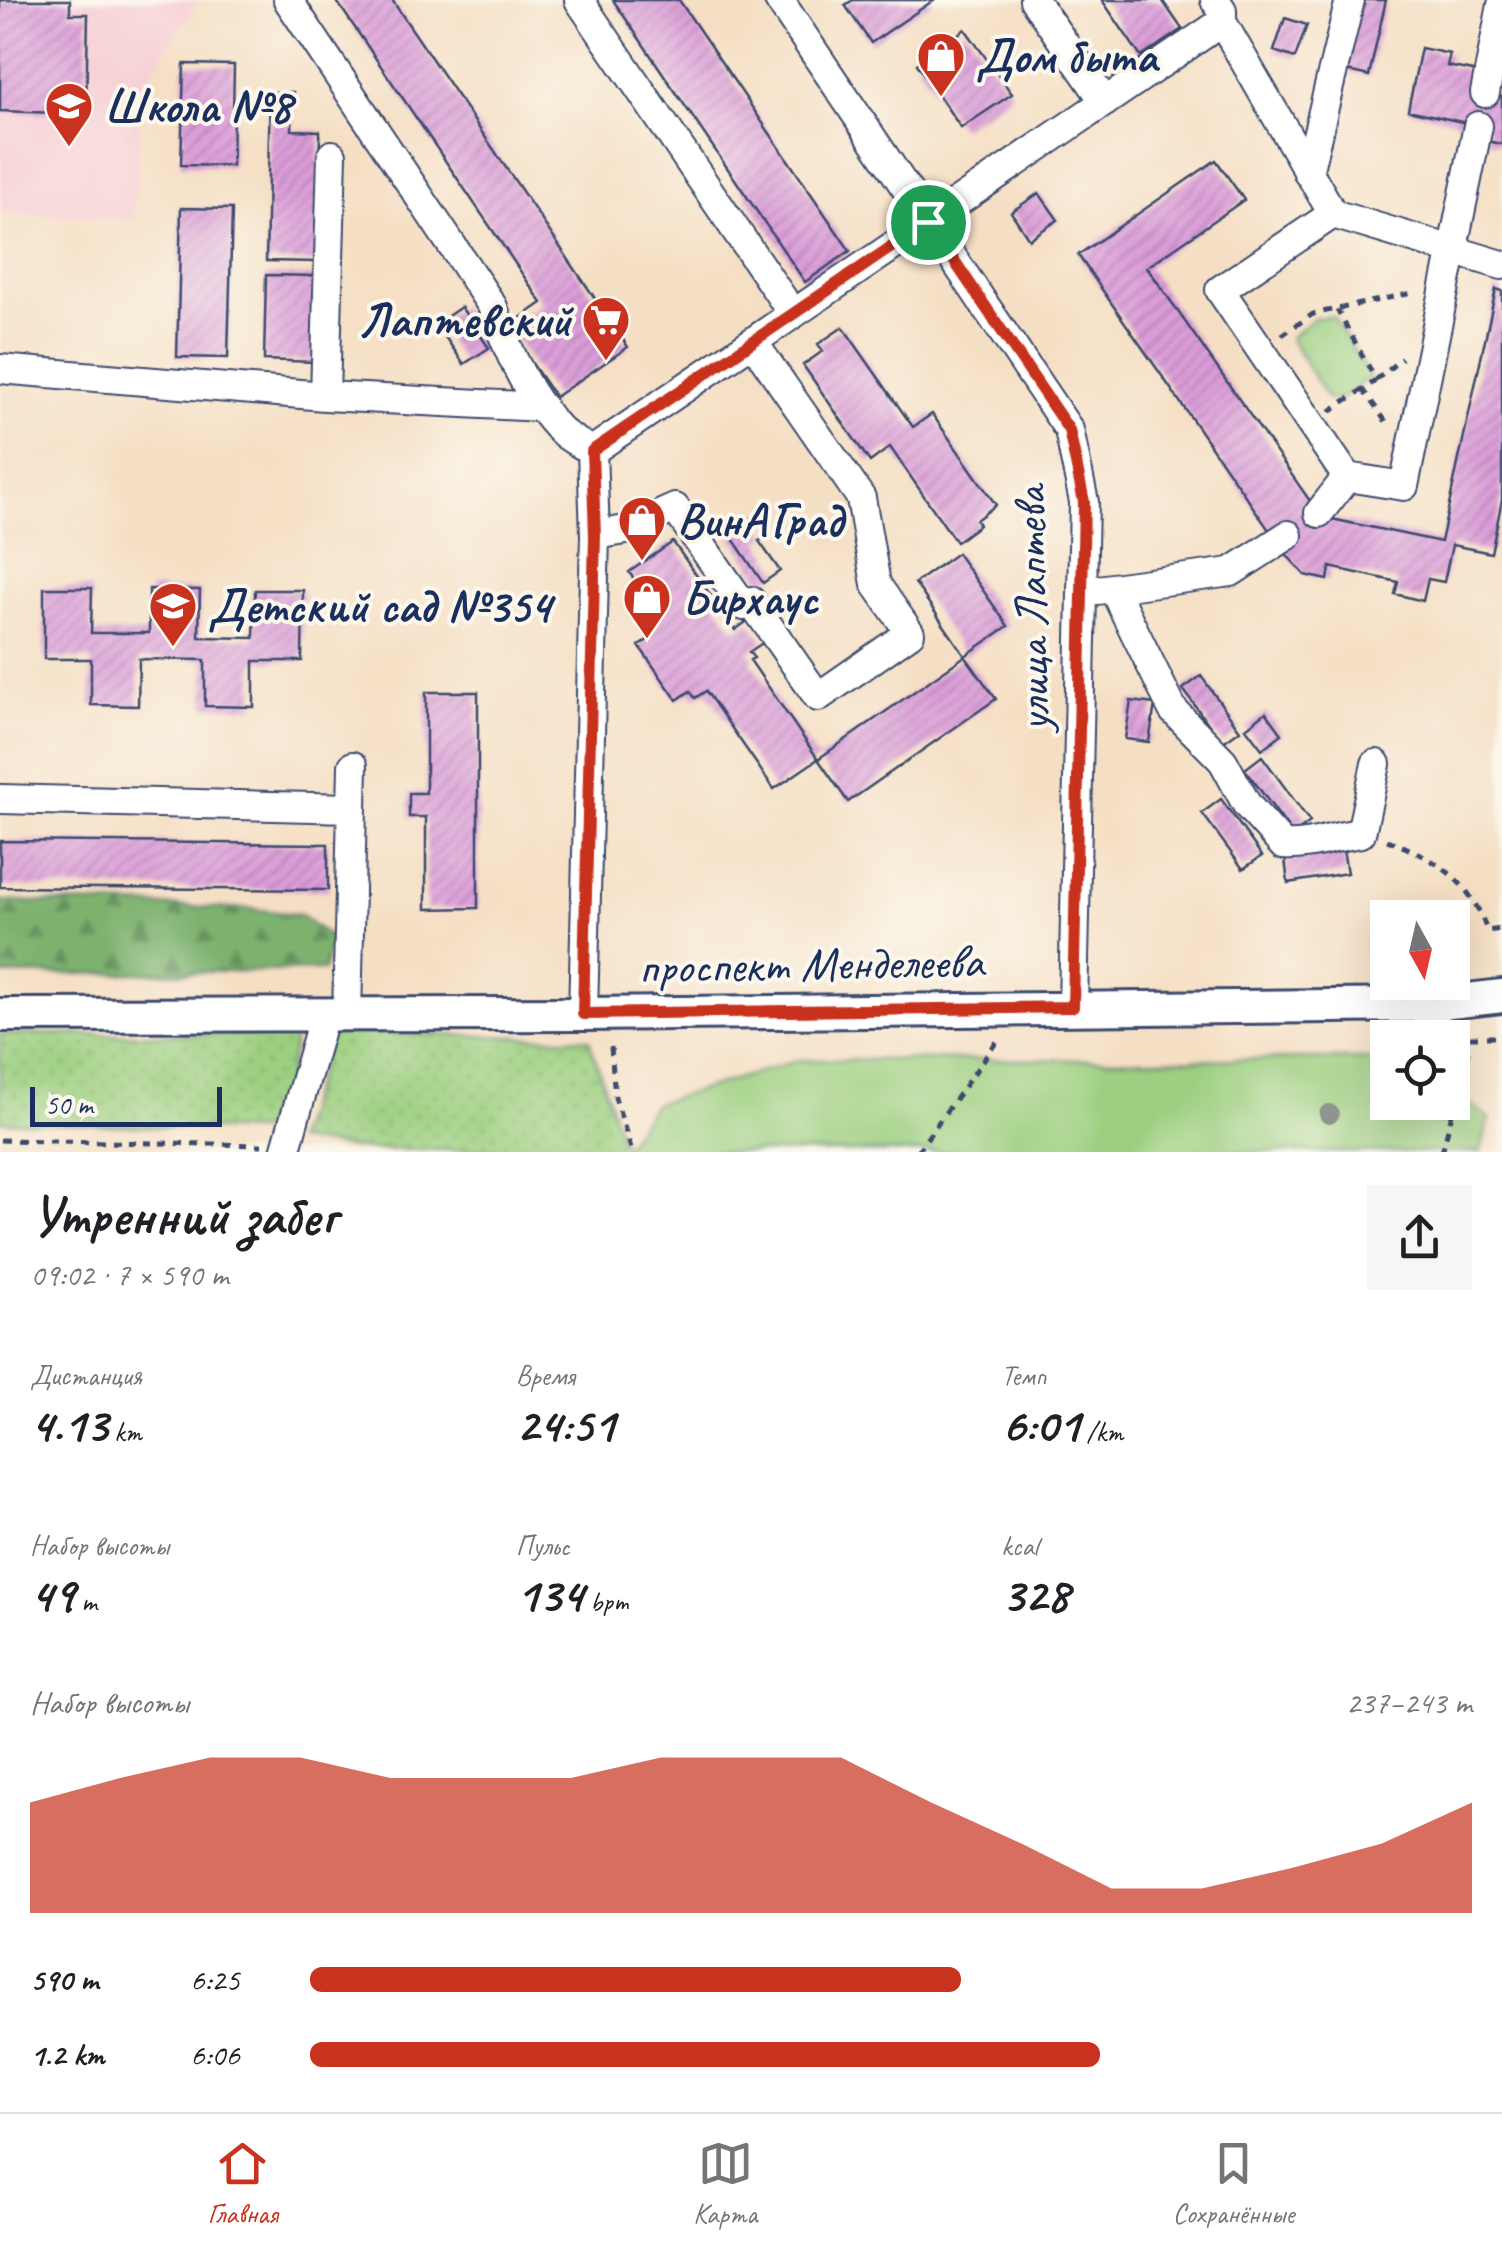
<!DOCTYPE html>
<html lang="ru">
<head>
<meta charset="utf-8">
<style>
  body { margin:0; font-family:Caveat,sans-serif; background:#f6f6f6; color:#202124; height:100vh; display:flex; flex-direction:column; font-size:38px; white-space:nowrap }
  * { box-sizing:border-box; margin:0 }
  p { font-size:32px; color:#757577 }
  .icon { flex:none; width:55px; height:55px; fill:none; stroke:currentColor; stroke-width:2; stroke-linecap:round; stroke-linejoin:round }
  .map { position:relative; height:1152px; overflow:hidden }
  .sheet { display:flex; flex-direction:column; background:#fff; flex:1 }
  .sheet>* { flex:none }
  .needle { width:65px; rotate:172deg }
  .tools { position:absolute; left:1370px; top:900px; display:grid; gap:20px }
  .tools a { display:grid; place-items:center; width:100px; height:100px; border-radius:0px; background:#fff; box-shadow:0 10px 40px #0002; font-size:50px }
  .scale { position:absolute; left:30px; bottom:25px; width:192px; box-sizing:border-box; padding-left:10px; border:5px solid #1b2f5e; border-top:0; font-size:28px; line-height:35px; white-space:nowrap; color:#1b2f5e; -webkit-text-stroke:8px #fbf7ec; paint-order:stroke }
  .pin { position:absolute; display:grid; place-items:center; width:85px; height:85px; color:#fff; margin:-42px; border:5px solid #fff; border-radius:50%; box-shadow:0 2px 10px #0007 }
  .round { display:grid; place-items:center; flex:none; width:105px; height:105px; border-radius:0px; background:#f6f6f6 }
  .overview { display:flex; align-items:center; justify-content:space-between; height:170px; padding:0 30px }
  h1 { font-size:55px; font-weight:700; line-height:75px }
  .figures { display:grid; grid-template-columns:repeat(3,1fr); gap:15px; height:170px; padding:10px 30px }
  .figures div { display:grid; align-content:center }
  .figures b { font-size:50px; font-weight:700 }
  .figures small { font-size:28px; font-weight:400 }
  .figures p { font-size:28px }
  .chart { height:280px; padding:20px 30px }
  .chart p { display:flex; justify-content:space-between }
  .chart svg { width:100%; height:180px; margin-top:10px; fill:#c8321e; opacity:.7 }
  ul { padding:0 30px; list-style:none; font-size:32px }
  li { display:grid; grid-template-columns:160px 120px 1fr; align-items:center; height:75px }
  li i { height:25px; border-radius:12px; background:#c8321e }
  .dock { display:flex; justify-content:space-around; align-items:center; height:140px; border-top:2px solid #e0e0e0; background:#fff; font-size:28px; color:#757577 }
  .dock a { display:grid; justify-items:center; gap:5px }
  .dock .active { color:#c8321e }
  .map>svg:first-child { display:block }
  .built { fill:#f6cfd6 }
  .grass { fill:url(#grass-dots); stroke:#5c7f6f; stroke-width:2.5 }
  .forest { fill:url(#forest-firs); stroke:#4c7066; stroke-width:2.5 }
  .green { fill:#9ccf80; stroke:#5c7f6f; stroke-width:2.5 }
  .building { fill:url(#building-hatch) }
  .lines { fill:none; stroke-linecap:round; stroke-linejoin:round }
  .minor-casing { stroke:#3c496d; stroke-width:32 }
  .major-casing { stroke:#3c496d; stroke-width:38 }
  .path { stroke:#3c496d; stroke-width:5; stroke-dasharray:8 8; stroke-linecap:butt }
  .minor { stroke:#fff; stroke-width:28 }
  .major { stroke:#fff; stroke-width:32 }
  .tree { fill:#8f9490 }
  .route-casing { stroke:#fff; stroke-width:20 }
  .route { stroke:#c8321e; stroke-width:12 }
  .labels { text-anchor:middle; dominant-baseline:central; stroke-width:8; stroke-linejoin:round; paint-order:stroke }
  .poi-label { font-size:48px; font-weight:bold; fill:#1b2f5e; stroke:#fbf7ec; text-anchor:start }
  .street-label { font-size:48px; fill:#1b2f5e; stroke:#fbf7ec }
</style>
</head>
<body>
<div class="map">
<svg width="1502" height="1152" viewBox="0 0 1502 1152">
  <defs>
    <pattern id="grass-dots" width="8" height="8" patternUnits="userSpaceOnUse" patternTransform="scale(2.5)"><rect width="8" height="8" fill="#9ccf80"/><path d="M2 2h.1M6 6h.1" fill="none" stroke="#86b271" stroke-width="1.8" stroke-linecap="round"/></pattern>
    <pattern id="forest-firs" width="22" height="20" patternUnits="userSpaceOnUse" patternTransform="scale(2.5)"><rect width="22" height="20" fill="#7db26e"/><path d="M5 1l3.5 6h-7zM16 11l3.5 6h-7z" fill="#66915e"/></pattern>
    <pattern id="building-hatch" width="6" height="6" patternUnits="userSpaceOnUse" patternTransform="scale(2.5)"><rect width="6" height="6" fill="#dc9dd9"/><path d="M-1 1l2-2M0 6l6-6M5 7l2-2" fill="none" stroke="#b280b3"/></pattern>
  </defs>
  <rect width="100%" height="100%" fill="#fbf7ec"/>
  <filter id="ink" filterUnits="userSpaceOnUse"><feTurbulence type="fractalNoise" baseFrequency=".01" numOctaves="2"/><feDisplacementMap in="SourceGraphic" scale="20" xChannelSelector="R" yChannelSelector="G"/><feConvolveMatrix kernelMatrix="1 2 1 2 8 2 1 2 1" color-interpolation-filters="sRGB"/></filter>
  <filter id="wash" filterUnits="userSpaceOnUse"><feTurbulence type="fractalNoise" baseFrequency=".0048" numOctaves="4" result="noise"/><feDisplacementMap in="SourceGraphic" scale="40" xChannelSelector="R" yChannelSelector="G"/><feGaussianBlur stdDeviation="2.25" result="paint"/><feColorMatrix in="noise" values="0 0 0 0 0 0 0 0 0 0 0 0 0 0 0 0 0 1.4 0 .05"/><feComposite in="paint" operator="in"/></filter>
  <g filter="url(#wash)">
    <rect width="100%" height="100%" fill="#f5dfc4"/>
    <!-- built -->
    <path class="built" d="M0 0H198L144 84 133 219 0 213Z"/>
    <!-- grass -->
    <path class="grass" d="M332 1032 589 1039 622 1142 610 1152H585L362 1149 295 1141Z
      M0 1034 295 1035 280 1132 0 1121Z"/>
    <!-- forest -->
    <path class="forest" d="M0 901 252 909 301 915 331 938 324 970 0 975Z"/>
    <!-- green -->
    <path class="green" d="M1333 316 1370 377 1341 399 1328 400 1290 338 1314 318Z
      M1387 1059 1388 1102H1452L1453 1092 1489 1118 1481 1152H620L654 1104 799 1060Z"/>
    <g id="blocks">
      <!-- building -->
      <path class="building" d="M0 0H70V14H88L86 114 0 111Z
        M336 0H392L628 347 555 397 507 327 542 303Z
        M613 0H679L850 251 805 282Z
        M853 0H934L871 43 845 5Z
        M1102 0H1162L1182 29 1141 57Z
        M1358 0H1386L1369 76 1343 70Z
        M1285 18 1307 25 1295 58 1274 51Z
        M965 29 1012 94 961 128 917 64Z
        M1421 48 1450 54 1447 66 1478 72 1474 90 1502 97V144L1486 141 1489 128 1408 110Z
        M184 64 234 65 232 166 181 165Z
        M270 92H293L292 130 320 131 317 262 266 261Z
        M1216 160 1244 200 1147 267 1312 504 1327 518 1441 542 1496 289 1502 291V500L1491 553 1452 545 1444 582 1428 579 1423 601 1395 594 1398 582 1330 567 1328 580 1305 575 1285 553 1078 255Z
        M1039 193 1058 220 1029 239 1011 212Z
        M181 208 232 209 228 358 177 357Z
        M266 275 316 276 314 362 264 360Z
        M461 307 489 348 464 364 436 324Z
        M843 327 913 427 932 414 996 505 976 520 979 525 956 542 890 447 870 462 803 365 823 351 818 344Z
        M753 517 767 536 759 541 780 571 763 583 729 533Z
        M673 542 735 630 749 620 764 642 749 652 754 658 750 660 818 759 774 789 706 691 695 698 690 691 677 700 639 646 652 637 635 611 649 601 629 572Z
        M957 553 1008 626 965 656 996 699 848 802 818 759 965 656 915 583Z
        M44 588H92L91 633H149V589L200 590 199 637 254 638 255 590H303L302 661H254V707L205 706V660L139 659 138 706 91 705V659H44Z
        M1201 676 1240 730 1222 743 1183 689Z
        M426 692H478V908L426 909V817H409V793H426Z
        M1131 701 1155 704 1149 742 1125 739Z
        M1266 712 1282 734 1262 749 1246 728Z
        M1262 756 1310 822 1293 835 1245 769Z
        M1221 799 1262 856 1243 869 1202 813Z
        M0 841 328 844V890L0 887Z
        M1343 849 1347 873 1288 883 1285 859Z"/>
    </g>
  </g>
  <g filter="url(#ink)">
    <use href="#blocks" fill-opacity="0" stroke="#3c496d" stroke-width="2.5"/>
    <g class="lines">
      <!-- minor casing -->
      <g class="minor-casing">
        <path id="minor" d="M288 0 493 307C507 350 527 395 558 428 567 438 581 444 592 451
          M579 0 793 314
          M779 0 1069 430 1084 502 1073 1007
          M1034 0 1105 102
          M1215 0 1222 10V22L1333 214 1502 265
          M1485 93 1502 5
          M332 155 325 396 542 407
          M1308 173 1350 0
          M1333 214 1220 290 1347 477 1404 486 1478 126
          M0 369 325 396
          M592 451 1222 22
          M1319 513 1347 477
          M595 535 626 530 675 508 744 606 751 601 818 697 910 633 876 584 861 498 753 342
          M1113 588 1173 710 1223 761 1247 805 1283 845C1310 847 1334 836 1361 833L1376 764
          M1097 590 1231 572 1288 535
          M0 799 351 808
          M583 1014 595 535 592 451
          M347 1015 353 766
          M285 1152 324 1015"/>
      </g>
      <!-- major casing -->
      <g class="major-casing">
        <path id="major" d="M0 1015 583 1014 1424 1005 1502 996"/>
      </g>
      <!-- path -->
      <path class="path" d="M1282 335 1313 314 1417 292
        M1376 380 1402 358
        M1362 389 1390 427
        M1330 411 1374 382 1375 378 1337 310
        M1387 840C1435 858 1470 879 1487 931L1502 929
        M1470 1037H1502
        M611 1047 615 1097 632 1152
        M0 1140 262 1145
        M917 1152 1000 1037
        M1442 1152 1469 1048"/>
      <!-- minor -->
      <use href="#minor" class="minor"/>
      <!-- major -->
      <use href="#major" class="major"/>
    </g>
    <!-- trees -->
    <circle class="tree" cx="1329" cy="1114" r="10"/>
  </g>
  <g class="lines" filter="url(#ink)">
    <!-- route casing -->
    <g class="route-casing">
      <path id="route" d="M928 222 1069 430 1084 502 1073 1007 583 1014 595 536 592 451Z"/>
    </g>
    <!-- route -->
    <use href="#route" class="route"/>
  </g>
  <!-- icons -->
  <defs>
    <g id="shop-pin" transform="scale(2.5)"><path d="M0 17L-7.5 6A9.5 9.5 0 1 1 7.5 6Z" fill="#c8321e" stroke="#fbf7ec"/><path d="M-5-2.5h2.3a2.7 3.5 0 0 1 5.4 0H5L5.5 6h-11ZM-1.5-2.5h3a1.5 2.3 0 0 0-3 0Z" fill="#fff"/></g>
    <g id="school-pin" transform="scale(2.5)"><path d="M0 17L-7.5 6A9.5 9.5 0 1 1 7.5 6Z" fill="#c8321e" stroke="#fbf7ec"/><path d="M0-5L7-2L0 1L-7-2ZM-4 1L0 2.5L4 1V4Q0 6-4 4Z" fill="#fff"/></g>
    <g id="supermarket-pin" transform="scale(2.5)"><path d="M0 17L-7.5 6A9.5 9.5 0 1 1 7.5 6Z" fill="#c8321e" stroke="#fbf7ec"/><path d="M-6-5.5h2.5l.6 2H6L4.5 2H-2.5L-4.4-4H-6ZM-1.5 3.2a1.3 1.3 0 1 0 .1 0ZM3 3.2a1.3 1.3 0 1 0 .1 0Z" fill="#fff"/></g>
  </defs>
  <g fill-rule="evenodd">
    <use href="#shop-pin" x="941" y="56"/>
    <use href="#school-pin" x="69" y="106"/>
    <use href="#supermarket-pin" x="606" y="320"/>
    <use href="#shop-pin" x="642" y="520"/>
    <use href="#shop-pin" x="647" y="598"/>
    <use href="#school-pin" x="173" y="606"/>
  </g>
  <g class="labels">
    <!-- poi labels -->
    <g class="poi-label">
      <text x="976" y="56">Дом быта</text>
      <text x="104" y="106">Школа №8</text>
      <text x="571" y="320" text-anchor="end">Лаптевский</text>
      <text x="677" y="520">ВинАГрад</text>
      <text x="682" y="598">Бирхаус</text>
      <text x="208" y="606">Детский сад №354</text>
    </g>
    <!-- street labels -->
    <g class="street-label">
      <text transform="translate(1031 609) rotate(-91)">улица Лаптева</text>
      <text transform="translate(811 964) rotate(-1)">проспект Менделеева</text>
    </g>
  </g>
</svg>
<div class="tools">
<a><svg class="needle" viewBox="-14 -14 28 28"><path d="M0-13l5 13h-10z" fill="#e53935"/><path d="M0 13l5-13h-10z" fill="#757577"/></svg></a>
<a><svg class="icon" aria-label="locate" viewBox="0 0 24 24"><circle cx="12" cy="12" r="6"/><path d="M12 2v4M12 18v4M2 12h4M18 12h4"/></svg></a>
</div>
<div class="scale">50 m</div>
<div class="pin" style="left:928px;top:222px;background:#1e9e55"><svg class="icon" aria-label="arrive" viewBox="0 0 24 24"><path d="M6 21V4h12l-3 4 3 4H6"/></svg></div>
</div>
<section class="sheet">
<div class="overview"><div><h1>Утренний забег</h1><p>09:02 · 7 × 590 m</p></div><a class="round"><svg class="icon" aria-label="share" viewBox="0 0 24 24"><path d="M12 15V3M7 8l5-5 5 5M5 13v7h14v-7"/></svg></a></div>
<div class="figures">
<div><p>Дистанция</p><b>4.13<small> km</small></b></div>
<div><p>Время</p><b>24:51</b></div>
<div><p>Темп</p><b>6:01<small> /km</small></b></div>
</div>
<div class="figures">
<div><p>Набор высоты</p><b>49<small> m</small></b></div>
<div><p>Пульс</p><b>134<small> bpm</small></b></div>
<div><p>kcal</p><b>328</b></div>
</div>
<div class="chart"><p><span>Набор высоты</span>237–243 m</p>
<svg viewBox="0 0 160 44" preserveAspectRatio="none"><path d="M0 44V17L10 11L20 6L30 6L40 11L50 11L60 11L70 6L80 6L90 6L100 17L110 27L120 38L130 38L140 33L150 27L160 17V44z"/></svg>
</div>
<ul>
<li><b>590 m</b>6:25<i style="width:56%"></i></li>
<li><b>1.2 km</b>6:06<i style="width:68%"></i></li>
</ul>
</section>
<nav class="dock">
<a class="active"><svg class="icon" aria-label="home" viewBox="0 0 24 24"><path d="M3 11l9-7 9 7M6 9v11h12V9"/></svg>Главная</a>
<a><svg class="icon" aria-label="map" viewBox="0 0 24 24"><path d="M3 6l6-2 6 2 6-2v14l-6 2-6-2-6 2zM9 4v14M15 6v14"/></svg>Карта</a>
<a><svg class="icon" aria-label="saved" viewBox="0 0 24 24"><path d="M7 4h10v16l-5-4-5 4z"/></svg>Сохранённые</a>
</nav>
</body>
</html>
